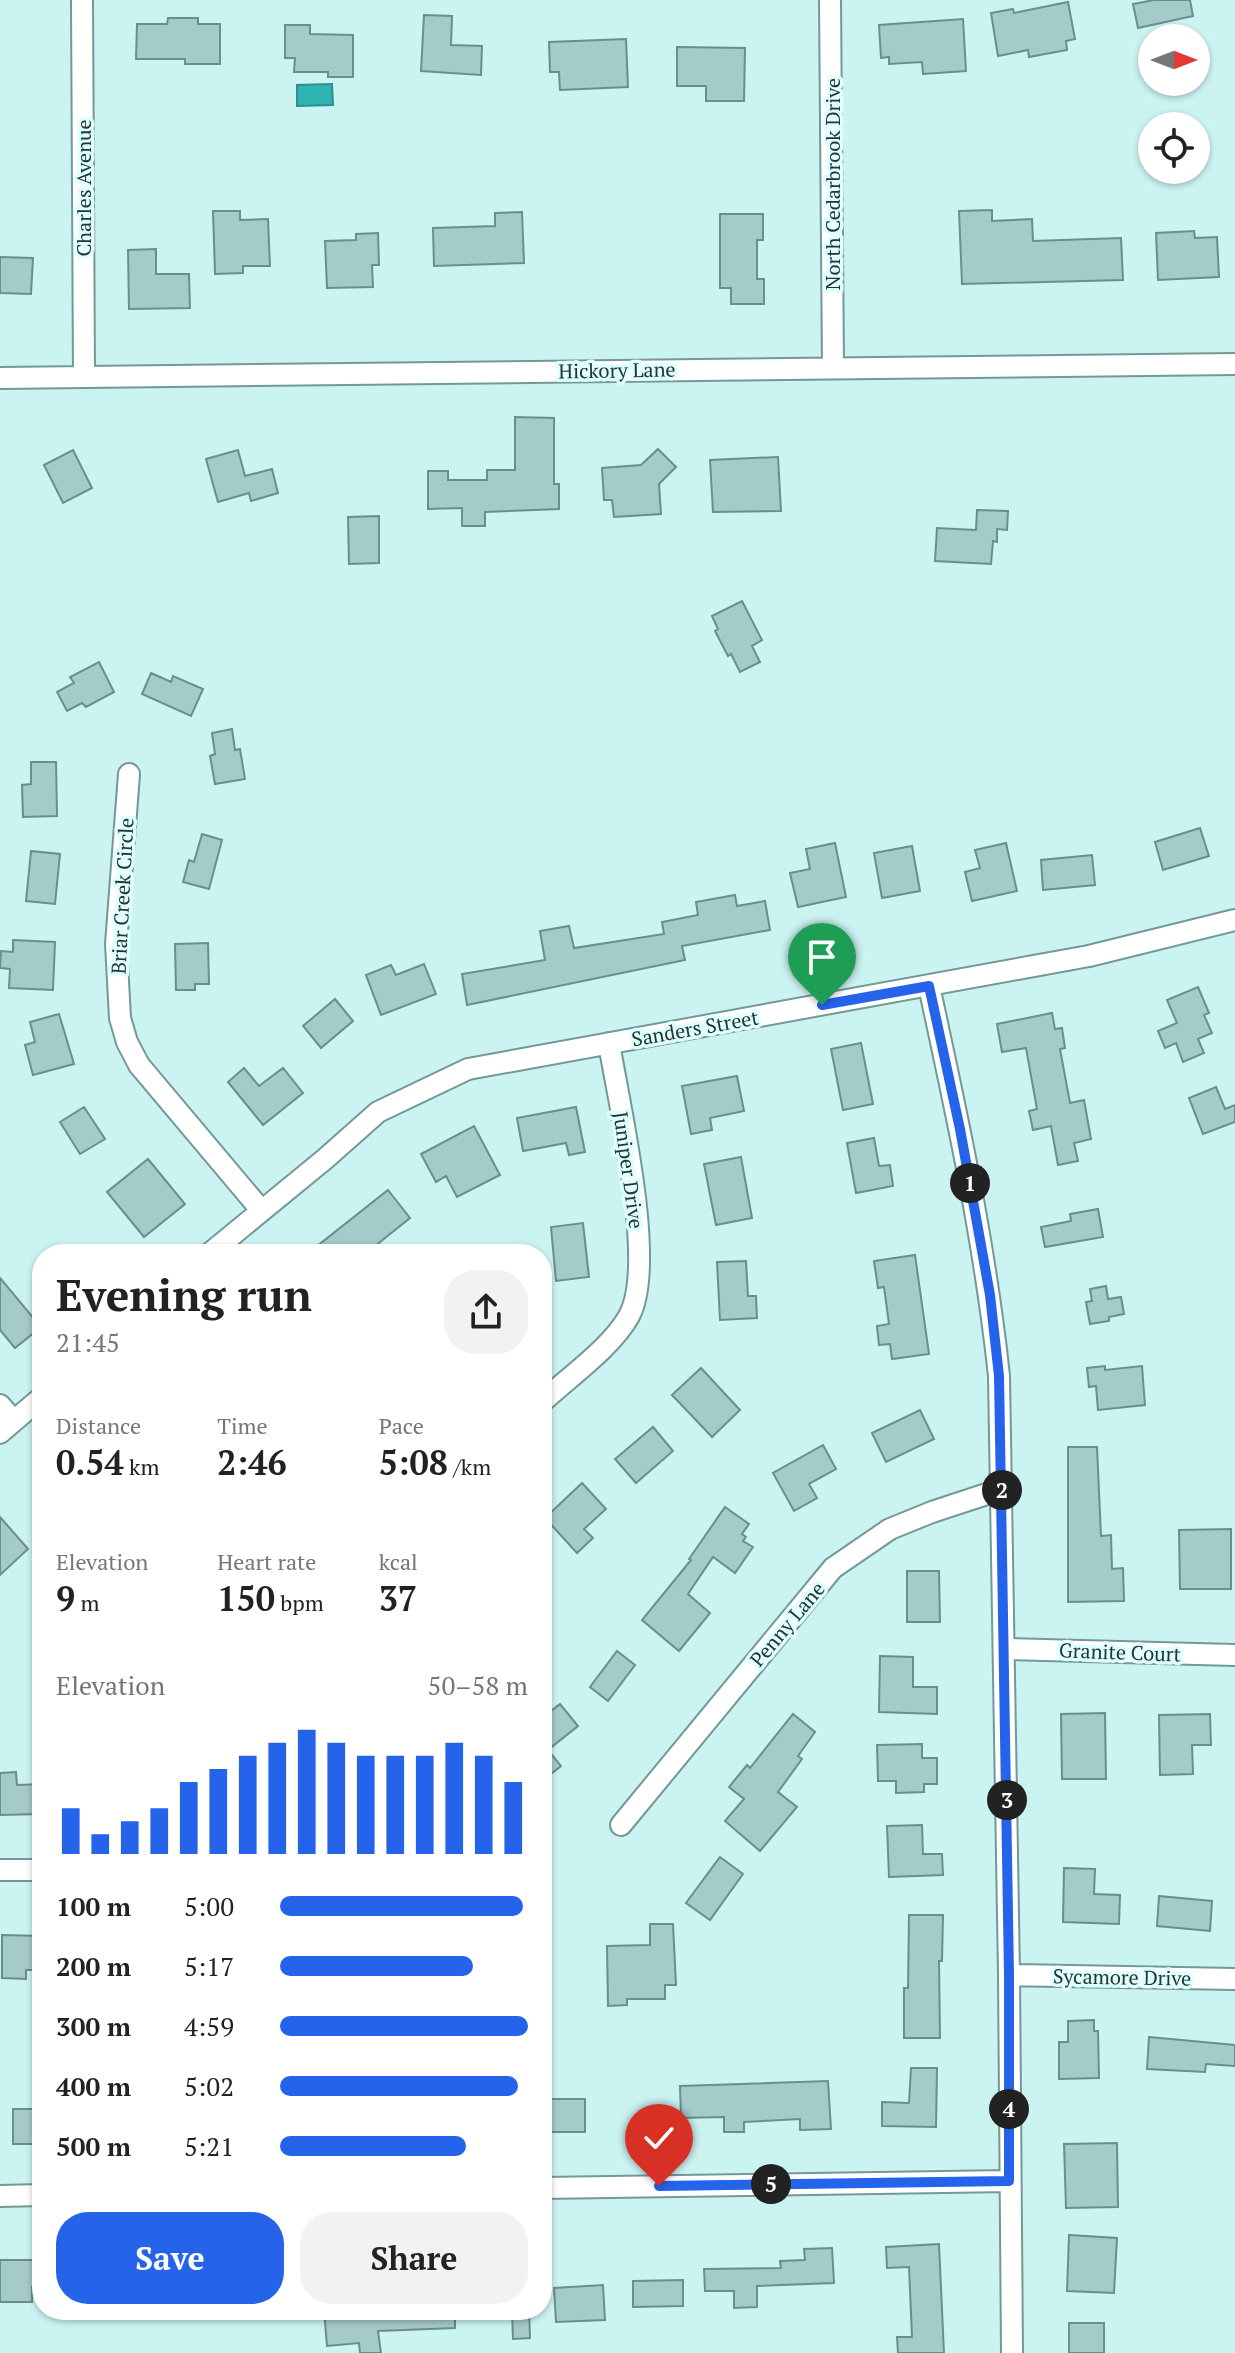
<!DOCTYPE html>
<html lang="en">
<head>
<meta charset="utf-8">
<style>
  body { margin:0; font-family:"PT Serif",serif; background:#f2f2f2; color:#222; height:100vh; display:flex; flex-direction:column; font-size:30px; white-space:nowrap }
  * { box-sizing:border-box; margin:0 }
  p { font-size:26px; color:#767676 }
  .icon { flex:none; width:44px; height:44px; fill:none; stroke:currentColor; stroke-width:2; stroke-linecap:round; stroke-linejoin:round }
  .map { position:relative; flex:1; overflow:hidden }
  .side { position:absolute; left:32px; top:1244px; width:520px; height:1076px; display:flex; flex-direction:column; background:#fff; border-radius:32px; box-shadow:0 2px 6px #0004 }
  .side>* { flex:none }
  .needle { width:52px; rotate:90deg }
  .controls { position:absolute; left:1138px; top:24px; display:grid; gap:16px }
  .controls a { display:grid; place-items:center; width:72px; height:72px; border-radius:50%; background:#fff; box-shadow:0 2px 6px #0004; font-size:40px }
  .pin { position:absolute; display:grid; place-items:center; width:68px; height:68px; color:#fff; margin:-82px -34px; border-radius:50% 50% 50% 0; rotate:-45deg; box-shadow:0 0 8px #0007 }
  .pin .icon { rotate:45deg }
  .km { position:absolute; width:40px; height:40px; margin:-20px; border-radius:50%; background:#222; color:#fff; font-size:22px; line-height:40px; text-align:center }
  .round { display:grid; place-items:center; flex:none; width:84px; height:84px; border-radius:32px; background:#f2f2f2 }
  .summary { display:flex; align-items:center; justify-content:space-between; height:136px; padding:0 24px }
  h1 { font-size:44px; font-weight:600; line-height:60px }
  .figures { display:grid; grid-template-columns:repeat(3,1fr); gap:12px; height:136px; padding:8px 24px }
  .figures div { display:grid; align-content:center }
  .figures b { font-size:34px; font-weight:600 }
  .figures small { font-size:22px; font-weight:400 }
  .figures p { font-size:22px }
  .chart { height:224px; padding:16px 24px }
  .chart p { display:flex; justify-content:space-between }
  .chart svg { width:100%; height:144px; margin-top:8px; stroke:#2563eb; stroke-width:6 }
  .primary-button { display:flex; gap:16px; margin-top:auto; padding:16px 24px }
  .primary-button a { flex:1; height:92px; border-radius:32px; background:#2563eb; color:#fff; font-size:32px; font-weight:600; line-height:92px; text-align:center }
  .primary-button a+a { background:#f2f2f2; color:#222 }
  ul { padding:0 24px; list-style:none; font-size:26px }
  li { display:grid; grid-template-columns:128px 96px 1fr; align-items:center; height:60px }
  li i { height:20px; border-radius:10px; background:#2563eb }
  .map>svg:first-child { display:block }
  .water { fill:#2fb4b4; stroke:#2c8e8e; stroke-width:2 }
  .building { fill:#a4cac9; stroke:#698e8e; stroke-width:2 }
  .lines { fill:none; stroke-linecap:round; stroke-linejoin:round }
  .minor-casing { stroke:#739898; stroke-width:24 }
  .minor { stroke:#fff; stroke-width:20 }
  .route-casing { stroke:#fff; stroke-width:16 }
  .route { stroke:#2563eb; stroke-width:10 }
  .labels { text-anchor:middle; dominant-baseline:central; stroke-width:7; stroke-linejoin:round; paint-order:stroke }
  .street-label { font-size:20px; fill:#253534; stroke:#dffefe }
</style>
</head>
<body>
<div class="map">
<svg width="1235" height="2353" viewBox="0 0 1235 2353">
  <rect width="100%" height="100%" fill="#cbf3f2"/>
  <!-- water -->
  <path class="water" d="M332 84 333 105 297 106V85Z"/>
  <!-- building -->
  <path class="building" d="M1154 0H1190L1193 16 1138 28 1133 4Z
    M1068 2 1075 39 1066 41 1067 50 1029 57 1028 50 998 56 991 13 1013 9 1014 13Z
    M424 15 452 16 451 45 482 46 481 75 421 71Z
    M168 18H198V24H220V64H185V59H136L137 24H167Z
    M963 19 966 71 923 74 922 62 889 64V57L881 58 879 25Z
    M285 25H310V34L353 35V77H328V72H294L295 58H285Z
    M626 39 628 87 560 90 559 72H550L549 42Z
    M677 47 745 48 744 101H706V86H677Z
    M992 210V221L1032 219 1033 241 1121 238 1123 280 962 284 959 211Z
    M213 211H240V220L268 219 270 266H243V273L215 274Z
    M522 212 524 263 434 266 433 228 495 226V213Z
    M720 214H763V240H757V279H764V304H731V288H720Z
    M1194 231 1195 238 1217 237 1219 277 1158 280 1156 233Z
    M378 233 379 265H372L373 287 327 288 325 241 356 240V234Z
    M156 249V274H189L190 308 129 309 128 250Z
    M0 257 33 258 31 294 0 293Z
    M515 417 554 418V484H559V509L485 512V526H462V508L428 509V471H448V480H487V470H515Z
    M658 449 676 467 659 484 661 514 614 517 612 500H604L602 468 641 465Z
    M73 450 92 488 63 503 44 465Z
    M238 450 245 476 272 469 278 493 251 501 249 493 218 502 206 459Z
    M778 457 781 511 713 512 710 460Z
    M977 510 1008 511 1007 530 997 529V542L993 541 991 564 935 561 937 528 976 530Z
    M379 516V563L349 564 348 517Z
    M742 601 762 640 752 646 760 662 740 672 731 654 728 656 715 631 718 629 712 616Z
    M99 662 114 692 86 707 82 703 67 711 57 692 74 683 70 677Z
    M151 673 171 682 173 676 203 689 191 716 142 694Z
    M232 729 235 750 240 749 245 779 215 784 210 756 215 754 212 733Z
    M31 762H56L57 816 23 817 22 785 31 784Z
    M1200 828 1209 856 1163 870 1155 842Z
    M202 834 222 840 209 889 183 882 189 860 194 862Z
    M835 843 846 897 798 907 790 873 810 869 806 849Z
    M1006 843 1017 891 972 901 965 872 980 868 975 850Z
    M912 846 920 891 882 898 874 853Z
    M31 851 60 854 55 904 26 901Z
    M1092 855 1095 885 1043 890 1041 860Z
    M735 895 737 906 765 901 770 930 682 946 685 960 467 1005 462 974 545 960 540 931 569 926 574 948 664 934 662 922 698 915 696 902Z
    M13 940 55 942 53 990 9 988 10 969 0 968 1 951 13 952Z
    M208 943 209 984H195V990H176L175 944Z
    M424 964 436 994 381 1015 366 975 391 965 396 975Z
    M1198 987 1209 1013 1204 1015 1212 1033 1198 1039 1204 1053 1183 1062 1176 1043 1165 1048 1158 1031 1177 1023 1167 1000Z
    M335 999 353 1021 321 1048 303 1026Z
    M1052 1013 1055 1029 1062 1028 1065 1048 1060 1049 1070 1103 1084 1100 1091 1139 1074 1143 1078 1161 1058 1165 1051 1126 1033 1130 1029 1111 1037 1109 1026 1048 1002 1052 997 1024Z
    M59 1014 74 1064 33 1075 25 1045 35 1042 30 1022Z
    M861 1043 873 1104 843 1110 831 1049Z
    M244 1068 259 1086 283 1068 303 1093 263 1125 228 1082Z
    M737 1076 744 1111 710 1118 712 1130 691 1134 682 1086Z
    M1216 1087 1225 1109 1235 1105V1122L1203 1134 1189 1098Z
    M84 1107 105 1139 80 1154 60 1122Z
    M576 1107 585 1152 569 1155 566 1143 523 1151 517 1118Z
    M474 1126 500 1175 457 1197 446 1176 436 1182 421 1154Z
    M874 1138 879 1166 890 1165 893 1186 856 1193 847 1143Z
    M741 1157 752 1218 716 1225 704 1164Z
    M148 1159 185 1204 144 1237 107 1192Z
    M388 1190 410 1218 365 1254H307Z
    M1098 1209 1103 1237 1045 1247 1041 1227 1071 1221 1070 1214Z
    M583 1223 589 1277 556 1281 551 1227Z
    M915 1255 929 1354 892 1359 890 1344 879 1345 877 1326 889 1324 884 1287 878 1288 874 1261Z
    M746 1261 748 1296H756L757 1318 720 1320 717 1262Z
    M0 1278 41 1327 15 1348 0 1330Z
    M1106 1286 1108 1299 1121 1297 1124 1314 1109 1317V1321L1090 1324 1086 1302 1092 1301 1090 1289Z
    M1105 1366V1370L1142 1366 1145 1405 1098 1410 1096 1386 1089 1387 1087 1368Z
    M701 1368 740 1410 712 1437 672 1395Z
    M920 1410 934 1439 886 1462 872 1433Z
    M653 1427 673 1451 636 1483 615 1459Z
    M823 1445 836 1469 809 1484 817 1498 794 1511 773 1473Z
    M1068 1447H1097L1101 1536 1111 1535 1112 1569 1123 1568 1124 1601 1068 1602Z
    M582 1483 606 1509 584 1529 593 1538 577 1553 545 1518Z
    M725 1507 749 1524 742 1534 746 1537 743 1541 753 1547 735 1573 713 1557 688 1594 710 1613 679 1651 642 1620 691 1560 689 1559Z
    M0 1517 28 1549 0 1575Z
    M1231 1529V1589H1180L1179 1530Z
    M907 1571H939L940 1622H907Z
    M617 1651 635 1665 608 1701 590 1687Z
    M880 1656 913 1657V1687H937V1714L879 1712Z
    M560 1704 578 1726 548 1750 561 1766 542 1781V1718Z
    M1105 1713 1106 1779H1062L1061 1714Z
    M793 1714 815 1732 798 1756 802 1759 778 1792 797 1807 760 1851 725 1821 744 1799 729 1787 747 1765 750 1768Z
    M1210 1714 1211 1745H1192L1193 1774 1160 1775 1159 1715Z
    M922 1744V1758H937V1784H924V1792L896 1793V1781H878L877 1745Z
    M16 1772 17 1785 42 1784V1814L0 1815V1773Z
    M922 1825 923 1854H942L943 1875 889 1877 887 1826Z
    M720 1857 743 1874 710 1920 686 1903Z
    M1064 1868 1095 1869 1094 1894 1120 1895 1119 1924 1063 1922Z
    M1159 1896 1212 1901 1210 1931 1157 1926Z
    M909 1915H943L942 1961H939L940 2038H904V1988H908Z
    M650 1924H673L676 1985H665V1999H627V2005L608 2006 607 1946 650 1945Z
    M2 1935 42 1936V1970H26V1979L2 1978Z
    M1094 2020V2031H1098L1099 2078 1059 2079V2042H1068V2021Z
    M1149 2037 1235 2045V2066L1206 2064 1205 2072 1147 2069Z
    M911 2068H937L936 2127 882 2126V2102L909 2103Z
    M828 2081 831 2129 800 2130V2119L744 2122V2132H724V2117L681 2118 680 2086Z
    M542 2099H585V2132H542Z
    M13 2109H42V2138H37V2144H13Z
    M1117 2143 1118 2207 1066 2208 1064 2144Z
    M1069 2235 1117 2238 1114 2293 1067 2291Z
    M939 2244 944 2353H898L897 2337H912L909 2267 887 2268 886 2247Z
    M832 2248 834 2283 757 2286V2307L734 2308V2291H705L704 2269 781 2268 780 2261 805 2260 804 2249Z
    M0 2260H35V2287H32V2302H0Z
    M683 2280V2306L633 2307V2281Z
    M603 2285 605 2320 556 2322 554 2288Z
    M324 2310H455V2328L378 2331 381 2353H360L359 2343 327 2346Z
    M512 2310H529L530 2338 513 2339Z
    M1069 2323H1104V2353H1069Z"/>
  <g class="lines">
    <!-- minor casing -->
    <g class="minor-casing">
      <path id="minor" d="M82 0 84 376
        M830 0 833 367
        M0 378 1235 364
        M129 774 116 944 120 1018 127 1042 139 1065 261 1210
        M929 986C957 1115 985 1244 999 1376L1009 1975 1012 2353
        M209 1254 325 1159 378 1112 468 1069 1089 956 1235 920
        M542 1402C569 1377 612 1347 629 1316 657 1265 619 1105 609 1043
        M0 1405 14 1421
        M0 1433 42 1397
        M1005 1649 1235 1655
        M621 1825 833 1568 890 1529 932 1512 1002 1489
        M0 1870H42
        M1009 1975 1235 1979
        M542 2188 1009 2181
        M0 2196 42 2195"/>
    </g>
    <!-- minor -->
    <use href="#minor" class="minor"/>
  </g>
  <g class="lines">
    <!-- route casing -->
    <g class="route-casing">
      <path id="route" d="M659 2186 1009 2181V1975L999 1376 990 1295 960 1129 929 986 822 1005"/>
    </g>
    <!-- route -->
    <use href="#route" class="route"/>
  </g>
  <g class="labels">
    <!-- street labels -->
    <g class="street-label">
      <text transform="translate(832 184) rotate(-90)">North Cedarbrook Drive</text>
      <text transform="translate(83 188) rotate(-90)">Charles Avenue</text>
      <text transform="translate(617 370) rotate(-1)">Hickory Lane</text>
      <text transform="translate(122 896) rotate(-87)">Briar Creek Circle</text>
      <text transform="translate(695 1028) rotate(-10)">Sanders Street</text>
      <text transform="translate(629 1170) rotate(82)">Juniper Drive</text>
      <text transform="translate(787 1624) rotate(-50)">Penny Lane</text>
      <text transform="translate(1120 1652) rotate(2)">Granite Court</text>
      <text transform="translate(1122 1977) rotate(1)">Sycamore Drive</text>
    </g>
  </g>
</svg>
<div class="controls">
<a><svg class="needle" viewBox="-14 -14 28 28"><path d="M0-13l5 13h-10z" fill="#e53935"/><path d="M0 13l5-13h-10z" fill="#767676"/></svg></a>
<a><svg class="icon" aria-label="locate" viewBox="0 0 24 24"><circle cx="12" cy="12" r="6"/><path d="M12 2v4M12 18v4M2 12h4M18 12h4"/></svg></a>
</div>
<div class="pin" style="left:822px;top:1005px;background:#1e9e55"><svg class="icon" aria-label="arrive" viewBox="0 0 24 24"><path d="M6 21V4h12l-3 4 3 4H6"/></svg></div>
<div class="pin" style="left:659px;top:2186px;background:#d93025"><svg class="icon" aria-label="check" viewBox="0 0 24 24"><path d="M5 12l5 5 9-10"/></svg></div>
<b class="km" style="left:970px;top:1183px">1</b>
<b class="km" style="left:1002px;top:1490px">2</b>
<b class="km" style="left:1007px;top:1800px">3</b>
<b class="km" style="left:1009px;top:2109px">4</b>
<b class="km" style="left:771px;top:2184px">5</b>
<section class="side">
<div class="summary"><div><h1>Evening run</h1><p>21:45</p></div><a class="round"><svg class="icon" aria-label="share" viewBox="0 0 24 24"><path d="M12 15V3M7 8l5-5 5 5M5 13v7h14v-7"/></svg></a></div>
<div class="figures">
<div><p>Distance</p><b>0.54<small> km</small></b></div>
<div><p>Time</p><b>2:46</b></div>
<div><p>Pace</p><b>5:08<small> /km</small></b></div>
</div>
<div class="figures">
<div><p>Elevation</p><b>9<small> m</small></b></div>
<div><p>Heart rate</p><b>150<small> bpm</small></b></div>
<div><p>kcal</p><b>37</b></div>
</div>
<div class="chart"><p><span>Elevation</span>50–58 m</p>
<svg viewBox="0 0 160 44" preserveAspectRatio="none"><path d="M5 44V30M15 44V38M25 44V34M35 44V30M45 44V22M55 44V18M65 44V14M75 44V10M85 44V6M95 44V10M105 44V14M115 44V14M125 44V14M135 44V10M145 44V14M155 44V22"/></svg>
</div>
<ul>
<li><b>100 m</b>5:00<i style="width:98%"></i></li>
<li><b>200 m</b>5:17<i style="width:78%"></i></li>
<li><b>300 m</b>4:59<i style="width:100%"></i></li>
<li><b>400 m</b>5:02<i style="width:96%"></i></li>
<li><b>500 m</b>5:21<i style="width:75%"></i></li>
</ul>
<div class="primary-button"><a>Save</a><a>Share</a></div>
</section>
</div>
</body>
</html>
